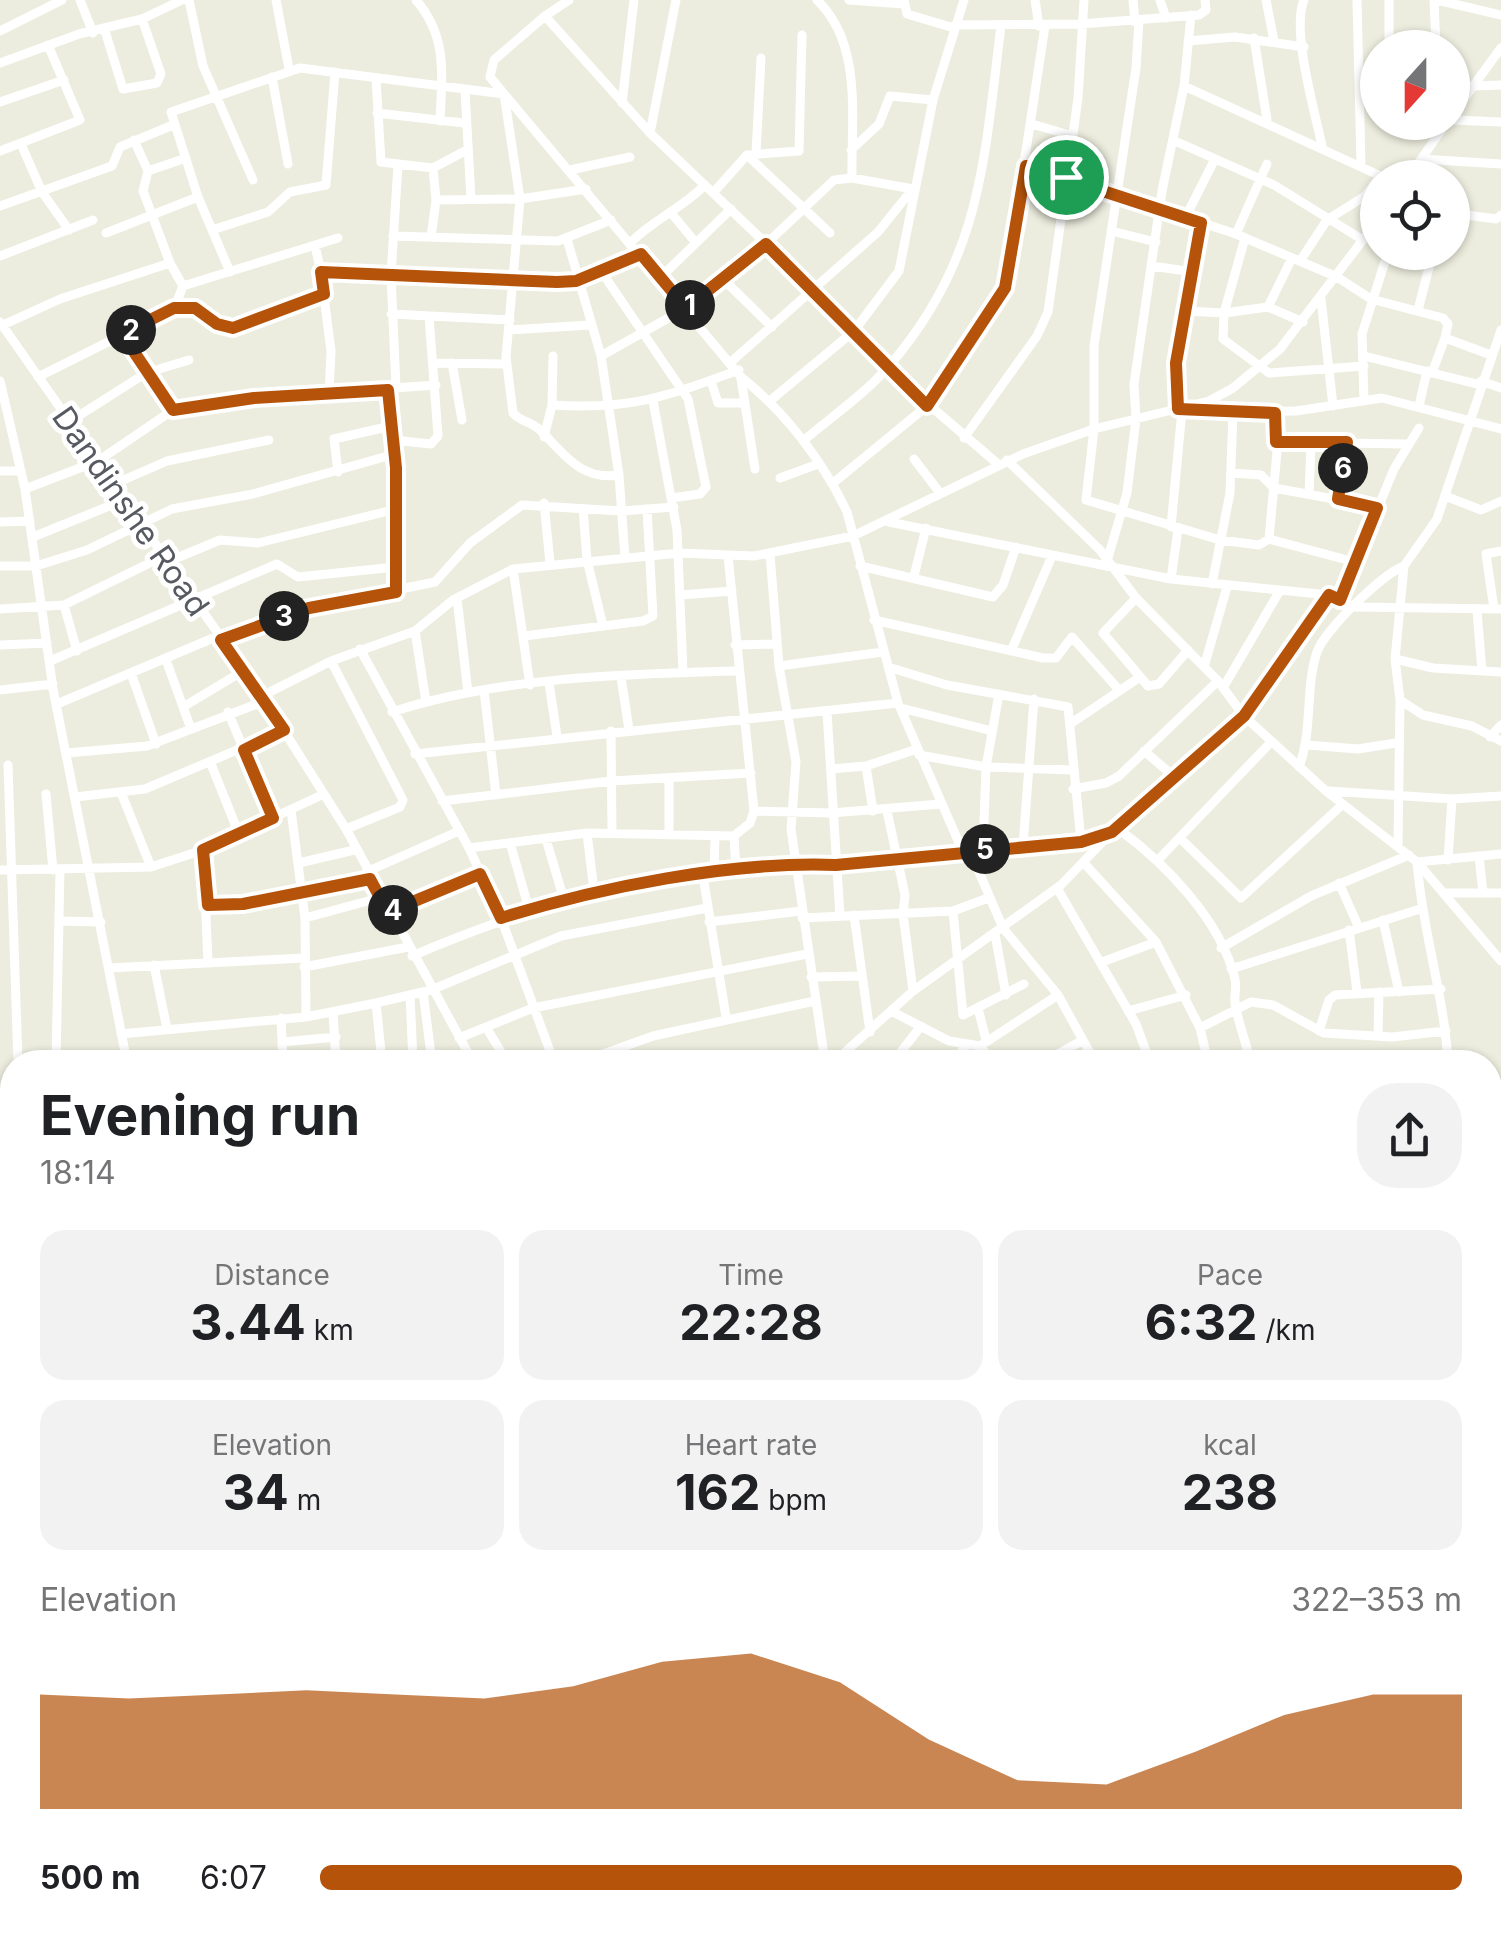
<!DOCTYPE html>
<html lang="en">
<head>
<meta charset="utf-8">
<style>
  body { margin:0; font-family:Inter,sans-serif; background:#f2f2f2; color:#202124; height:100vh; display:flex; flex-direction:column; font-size:38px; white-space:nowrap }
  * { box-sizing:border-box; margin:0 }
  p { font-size:32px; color:#757577 }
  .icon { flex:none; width:55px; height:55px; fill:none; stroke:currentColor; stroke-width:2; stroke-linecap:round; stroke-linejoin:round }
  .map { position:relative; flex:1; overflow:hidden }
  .sheet { position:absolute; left:0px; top:1050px; width:1502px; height:888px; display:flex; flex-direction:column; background:#fff; border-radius:40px 40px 0 0; box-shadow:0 2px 8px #0004 }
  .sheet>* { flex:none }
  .needle { width:65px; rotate:201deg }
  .buttons { position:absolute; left:1360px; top:30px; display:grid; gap:20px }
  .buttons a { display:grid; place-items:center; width:110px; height:110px; border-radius:50%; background:#fff; box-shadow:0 2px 8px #0004; font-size:50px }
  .pin { position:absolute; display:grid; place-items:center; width:85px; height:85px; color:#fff; margin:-42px; border:5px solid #fff; border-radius:50%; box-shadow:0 2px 10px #0007 }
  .km { position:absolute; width:50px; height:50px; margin:-25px; border-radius:50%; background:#222; color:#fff; font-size:28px; line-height:50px; text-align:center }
  .round { display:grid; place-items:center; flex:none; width:105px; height:105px; border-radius:40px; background:#f2f2f2 }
  .headline { display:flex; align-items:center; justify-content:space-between; height:170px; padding:0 40px }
  h1 { font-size:55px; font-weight:700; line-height:75px }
  .stats { display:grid; grid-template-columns:repeat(3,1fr); gap:15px; height:170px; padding:10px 40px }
  .stats div { display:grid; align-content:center; border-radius:25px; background:#f2f2f2; text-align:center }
  .stats b { font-size:50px; font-weight:700 }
  .stats small { font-size:28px; font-weight:400 }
  .stats p { font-size:28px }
  .chart { height:280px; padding:20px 40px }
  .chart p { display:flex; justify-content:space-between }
  .chart svg { width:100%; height:180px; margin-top:10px; fill:#b45309; opacity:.7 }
  ul { padding:0 40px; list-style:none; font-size:32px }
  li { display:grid; grid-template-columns:160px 120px 1fr; align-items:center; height:75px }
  li i { height:25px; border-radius:12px; background:#b45309 }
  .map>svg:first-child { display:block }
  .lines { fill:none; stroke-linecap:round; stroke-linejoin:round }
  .minor { stroke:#fff; stroke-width:9 }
  .route-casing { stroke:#fff; stroke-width:20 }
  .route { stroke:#b45309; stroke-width:12 }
  .labels { text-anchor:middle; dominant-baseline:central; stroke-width:10; stroke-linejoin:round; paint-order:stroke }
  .street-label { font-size:32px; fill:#575a61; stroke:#fff }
</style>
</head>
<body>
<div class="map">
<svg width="1501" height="1937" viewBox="0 0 1501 1937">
  <rect width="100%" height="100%" fill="#ecedde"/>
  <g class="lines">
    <!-- minor -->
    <path class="minor" d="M80 0 93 33
      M189 0 203 66 253 180
      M276 0 289 69
      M416 0C448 37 442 75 440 121
      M569 0 545 16 650 133 815 290 887 369 998 464
      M817 0C863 44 851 118 852 178
      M849 0 904 4
      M904 0 907 14 954 28
      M1035 0 1039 26
      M1133 0 1135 22
      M1160 0 1166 18
      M1266 0 1274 41
      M1304 0C1291 30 1315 112 1322 146
      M1357 0 1361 165
      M1434 0 1436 48
      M1437 0 1501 15
      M545 16 494 60 490 77 741 377C785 412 823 461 847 512L898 703 963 852
      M1139 21 1136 68 1094 346V429L1086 500 1220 540 1259 545 1269 539 1355 562
      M955 25 1080 24 1199 15 1206 10 1205 0
      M0 31 62 0
      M105 31 123 89 157 83 161 74 142 19
      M1254 38 1267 120
      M1188 41 1235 37 1304 47
      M1389 48V0
      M0 63 79 34 142 19 182 0
      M272 77 288 164
      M376 78 381 162 433 168 465 151
      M1184 86 1385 178
      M1474 86 1501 85
      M465 91 471 199
      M0 102 64 80
      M622 103 634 0
      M377 113 464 123
      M1452 115 1501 48
      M1452 120 1501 122
      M1032 124 1073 136
      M650 133 676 0
      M134 140 148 171 143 191 170 263
      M1175 141 1274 185 1363 240
      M21 144 42 192 69 230
      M851 150 879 124 890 96 933 100
      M0 151 80 120 48 45
      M756 154 761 58
      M747 155 830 233
      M1421 159 1501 164
      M1026 165 1236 234 1337 277 1371 299 1443 318 1448 324 1445 338 1491 355
      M433 168 436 200 520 199 586 189
      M570 170 630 157
      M148 171 186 158
      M1408 178 1447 122
      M713 193 747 155 799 151 802 35
      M0 206 112 166 120 147 173 125
      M1452 213 1496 219 1501 215
      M672 214 696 243
      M1185 218 1215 159
      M212 230 268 212 290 192 326 185 335 72
      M1111 231 1156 242
      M106 233 198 197
      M1236 234 1267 164
      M393 236 558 241 611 220
      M431 237 436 200
      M1245 238 1224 313 1223 339 1269 373 1364 366
      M567 239 601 356 619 475 625 558
      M631 242C656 218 681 209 705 185
      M315 245 321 273 557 283 577 281 641 254
      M0 256 93 220
      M1300 261 1327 220 1365 196 1378 179
      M1152 266 1193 272
      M601 271 688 399 706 487 700 494 671 498
      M230 272 198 197 171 112 300 68 504 94 520 199 506 357 513 413C521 422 532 422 540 430 564 454 581 481 619 475
      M321 273 331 351 329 394
      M661 277 731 209
      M722 278 772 327
      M1321 299 1333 406
      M1268 307 1292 258
      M174 309C209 308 202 322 225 327 242 331 304 301 324 294
      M1418 310 1433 252
      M1185 311 1224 313 1268 307 1303 322
      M391 314 510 320
      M0 322 262 696 346 829 473 1062
      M3 325 60 299 170 263 183 286 338 238
      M509 330 590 325
      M122 333 173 410
      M601 356 686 308 766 244 834 180 852 178 913 189
      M1364 356 1481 385
      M731 362 878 232 911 191
      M434 363 506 364
      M452 363 462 420
      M1432 373 1445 338
      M38 377 174 309 183 286
      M741 378 755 469
      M0 381 25 489 53 689 127 1062
      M711 381 718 403H744
      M1481 381 1501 388
      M396 388 391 275 398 165
      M388 390 396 468V592
      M771 400 854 331 899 271 933 100 964 0
      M1364 400 1362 334 1388 252
      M653 401 677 530 683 672
      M552 405C631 410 665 397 739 370
      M1419 406 1427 371
      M1178 409 1176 363 1201 223
      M1182 412 1296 411 1382 398 1501 429
      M69 422 146 373 189 360
      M544 437 552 405 553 356
      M964 438 1037 336 1048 312 1078 98 1084 0
      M393 440 431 444 438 436 429 316
      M803 441C831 417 865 394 889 366 982 259 984 160 1001 26
      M1276 442 1407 444
      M914 459 940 493
      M1007 460 1100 550 1136 598 1218 681 1244 716 1326 791 1417 862 1501 961
      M0 471H21
      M338 472 334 439 391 426
      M1231 473 1261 475 1274 488 1377 507
      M780 478 818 464
      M832 484 927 406 1005 288 1045 26
      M112 485 167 461 269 440
      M25 489 98 461 173 410 254 398 436 385
      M1309 494 1311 445
      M1445 496 1481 510 1501 501
      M1338 499 1347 442
      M544 503 550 563
      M583 509 587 560 603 626
      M0 522 30 521
      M889 522 1171 579 1329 595 1354 607 1501 609
      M1171 527 1182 410
      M33 537 124 500
      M1269 539 1277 452 1275 413
      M770 554 779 666 796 762 791 829 825 1062
      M728 556 754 811 831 813 941 804
      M1107 561 1127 493 1136 419 1134 384 1162 191 1184 86 1191 15
      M167 562 220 540 258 543 397 509
      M0 566H36L87 550 172 509 253 494 395 454
      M860 566 993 597 1003 585 1016 547
      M513 569 530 685
      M914 576 926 528
      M1171 579 1178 529
      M1212 584 1230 493 1233 413
      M681 595 732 591
      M457 598 468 693
      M1136 598 1103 633 1148 686 1159 684 1188 650
      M1340 600 1394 469 1419 428
      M64 605 77 651
      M0 609 64 605 162 557
      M1494 609 1486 554 1501 551
      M1477 611 1482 671
      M874 620 1043 658H1056L1072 637 1119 690
      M415 631 426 702
      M524 636 643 621 653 616 647 509
      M221 640 309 608 435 582 470 543 522 505 621 511 674 507
      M0 645 47 643
      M735 645 777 644
      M360 649 469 848 501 918 554 1062
      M1011 651 1052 556
      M1395 659 1433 668 1501 672
      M166 660 191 729
      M50 661 277 564 298 577 396 567
      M331 661 403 800 400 807 346 829
      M779 666 883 652
      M888 667 947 685 1068 707 1081 841
      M1204 667 1227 587
      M132 676 156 744
      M621 677 629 730
      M549 683 557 736
      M1223 688 1279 592
      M0 690 53 684
      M484 690 496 795
      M262 696 331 661 415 631 453 600 513 569 680 553 754 556 853 536 1023 454 1094 429 1209 401 1233 388 1280 349 1378 220
      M1400 700 1423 715 1472 726 1501 741
      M57 704 218 636
      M183 707 243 671
      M901 708 992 731
      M228 712 273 819
      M392 712C500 677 623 674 737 671
      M827 712 840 916
      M1070 724 1140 677
      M611 731 612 833
      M1490 737 1501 725
      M1307 745 1358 749 1396 743
      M1144 751 1176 778
      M67 753 147 746 265 701
      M415 754 898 703
      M919 755 986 767 1072 770
      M211 764 239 834
      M8 765 18 1062
      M866 766 873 811
      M1299 767C1313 730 1305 687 1317 652 1324 631 1382 574 1404 566
      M831 769 866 766 917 749
      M1073 789 1106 783 1119 776 1218 681
      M1329 791 1452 799 1501 796
      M46 794 53 870
      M122 795 151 867
      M75 797 145 789 284 730
      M442 801 611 781 751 773
      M291 810 305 918 306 1017
      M887 811 905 895 903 914 913 991
      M1117 828C1164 862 1221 920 1235 979 1237 987 1234 995 1235 1002 1237 1021 1247 1043 1250 1062
      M587 833 594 891
      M669 835V778
      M734 836 736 872
      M546 839 564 900
      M1182 840 1241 898 1343 804
      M510 843 529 909
      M1023 846 1034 699
      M1398 846 1400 700 1395 659 1404 566 1437 519 1501 330
      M469 848 587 833 734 836 750 823 754 811
      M983 849 986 767 999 694
      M203 850 208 962
      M970 851 1003 928 1058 995 1095 1062
      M1479 856 1483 893
      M1159 859 1271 742
      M1448 860 1452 799
      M299 863 354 850
      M1084 863 1156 942 1200 1028 1208 1062
      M0 870 151 867 203 850 324 794
      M366 872 459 831
      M714 875 715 836
      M703 876 726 1017
      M1339 883 1359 928
      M1057 888 1136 1024 1150 1062
      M1445 893H1501
      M208 905 243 903 369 879
      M953 911 963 1015 1024 984
      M388 913 480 874
      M854 915 870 1032
      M305 918 379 898
      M802 918 953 911 988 898
      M1383 920 1399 992
      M60 921 101 922
      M709 922 801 911
      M1349 930 1357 992
      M995 934 1006 995
      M1221 948 1311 896 1409 855
      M412 956C520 910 597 888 714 875 755 870 794 863 835 865L1081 841 1112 832
      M1102 962 1156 942
      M154 965 167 1029
      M304 967 408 947
      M109 968 304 958
      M1231 969 1420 909
      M811 977 862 976
      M423 992 432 1062
      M410 995 413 1062
      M376 1003 382 1062
      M978 1008 986 1040
      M891 1011 949 1041 980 1046 1058 995
      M1128 1011 1186 995
      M333 1012 336 1062
      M281 1018 283 1062
      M486 1027 507 1062
      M1200 1028 1251 1002 1273 1005 1324 1033 1392 1037 1446 1031
      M1319 1031 1329 1000 1335 995 1441 989
      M121 1034 306 1017 376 1003 431 990 561 936 707 908
      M1378 1036 1379 992
      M459 1038 533 1008 807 954
      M282 1042 336 1037
      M980 1046 993 1062
      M846 1052 861 1062
      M56 1062 60 870
      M581 1062 653 1036 815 1001
      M775 1062 824 1055
      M834 1062 913 991 1061 885 1112 832 1244 716 1329 595
      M893 1062 921 1026
      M953 1062 966 1046
      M1044 1062 1083 1040
      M1448 1062C1444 994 1422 930 1417 862L1501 854
      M0 1089 12 1086
      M1490 1137 1501 1140
      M0 1150 12 1147
      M1490 1176 1501 1178
      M0 1182 12 1181
      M0 1217 12 1220
      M1490 1229 1501 1231
      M1490 1327 1501 1323
      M0 1334 12 1465
      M1490 1342 1501 1345
      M1490 1440H1501
      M0 1475H12
      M1490 1481 1501 1482
      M1490 1521H1501
      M0 1526 12 1527
      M1490 1557 1501 1558
      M0 1572 12 1573
      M1490 1675 1501 1676
      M1490 1720 1501 1721
      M1490 1811 1501 1812
      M1490 1905 1501 1907
      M3 1925 41 1928V1937
      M5 1925 2 1766 12 1602
      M96 1925 97 1937
      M148 1925 150 1937
      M328 1925 331 1937
      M629 1925V1937
      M866 1925 871 1937
      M952 1925 955 1937
      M1055 1925 1056 1937
      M1213 1925V1937
      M1265 1925 1267 1937
      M1305 1925 1314 1937
      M464 1937 467 1925
      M520 1937 521 1925
      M573 1937 575 1925
      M685 1937 688 1925
      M736 1937 738 1925
      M973 1937 1023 1925
      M1170 1937 1171 1925
      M1406 1937 1408 1925
      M1453 1937 1455 1925"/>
  </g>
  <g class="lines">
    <!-- route casing -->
    <g class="route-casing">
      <path id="route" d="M1026 166 1201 223 1176 363 1178 409 1275 413 1276 442H1347L1338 499 1377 508 1340 600 1329 595 1244 716 1112 832 1081 842 836 865C731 861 601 887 501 918L480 874 388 912 370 879 243 904 208 905 203 850 273 818 244 750 284 730 221 640 309 608 396 592V468L388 390 254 398 173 410 122 334 174 308H195L217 324 233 328 324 294 321 272 557 282 576 281 641 254 686 308 766 244 927 406 1005 288Z"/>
    </g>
    <!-- route -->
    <use href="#route" class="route"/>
  </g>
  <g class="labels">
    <!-- street labels -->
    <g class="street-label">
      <text transform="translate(131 511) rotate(55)">Dandinshe Road</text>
    </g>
  </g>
</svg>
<div class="buttons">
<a><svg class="needle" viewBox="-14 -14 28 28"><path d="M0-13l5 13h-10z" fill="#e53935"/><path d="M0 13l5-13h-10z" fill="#757577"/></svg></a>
<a><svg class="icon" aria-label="locate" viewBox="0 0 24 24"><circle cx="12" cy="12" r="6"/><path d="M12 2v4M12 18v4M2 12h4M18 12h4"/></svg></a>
</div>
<div class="pin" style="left:1066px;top:177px;background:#1e9e55"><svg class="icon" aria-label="arrive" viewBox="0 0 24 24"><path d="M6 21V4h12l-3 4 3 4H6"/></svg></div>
<b class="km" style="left:690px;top:305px">1</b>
<b class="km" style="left:131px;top:330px">2</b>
<b class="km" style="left:284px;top:616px">3</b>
<b class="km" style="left:393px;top:910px">4</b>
<b class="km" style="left:985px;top:849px">5</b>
<b class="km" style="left:1343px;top:468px">6</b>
<section class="sheet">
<div class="headline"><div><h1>Evening run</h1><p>18:14</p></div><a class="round"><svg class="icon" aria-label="share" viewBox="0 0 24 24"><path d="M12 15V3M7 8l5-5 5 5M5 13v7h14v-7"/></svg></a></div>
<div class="stats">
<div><p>Distance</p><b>3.44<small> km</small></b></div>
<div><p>Time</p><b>22:28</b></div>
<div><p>Pace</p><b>6:32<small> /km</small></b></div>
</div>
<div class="stats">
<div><p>Elevation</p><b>34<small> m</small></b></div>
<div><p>Heart rate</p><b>162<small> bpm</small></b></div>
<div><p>kcal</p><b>238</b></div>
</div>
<div class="chart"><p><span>Elevation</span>322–353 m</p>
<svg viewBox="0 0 160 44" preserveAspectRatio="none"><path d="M0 44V16L10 17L20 16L30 15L40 16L50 17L60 14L70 8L80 6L90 13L100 27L110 37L120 38L130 30L140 21L150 16L160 16V44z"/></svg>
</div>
<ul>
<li><b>500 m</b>6:07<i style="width:100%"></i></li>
</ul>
</section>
</div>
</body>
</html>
